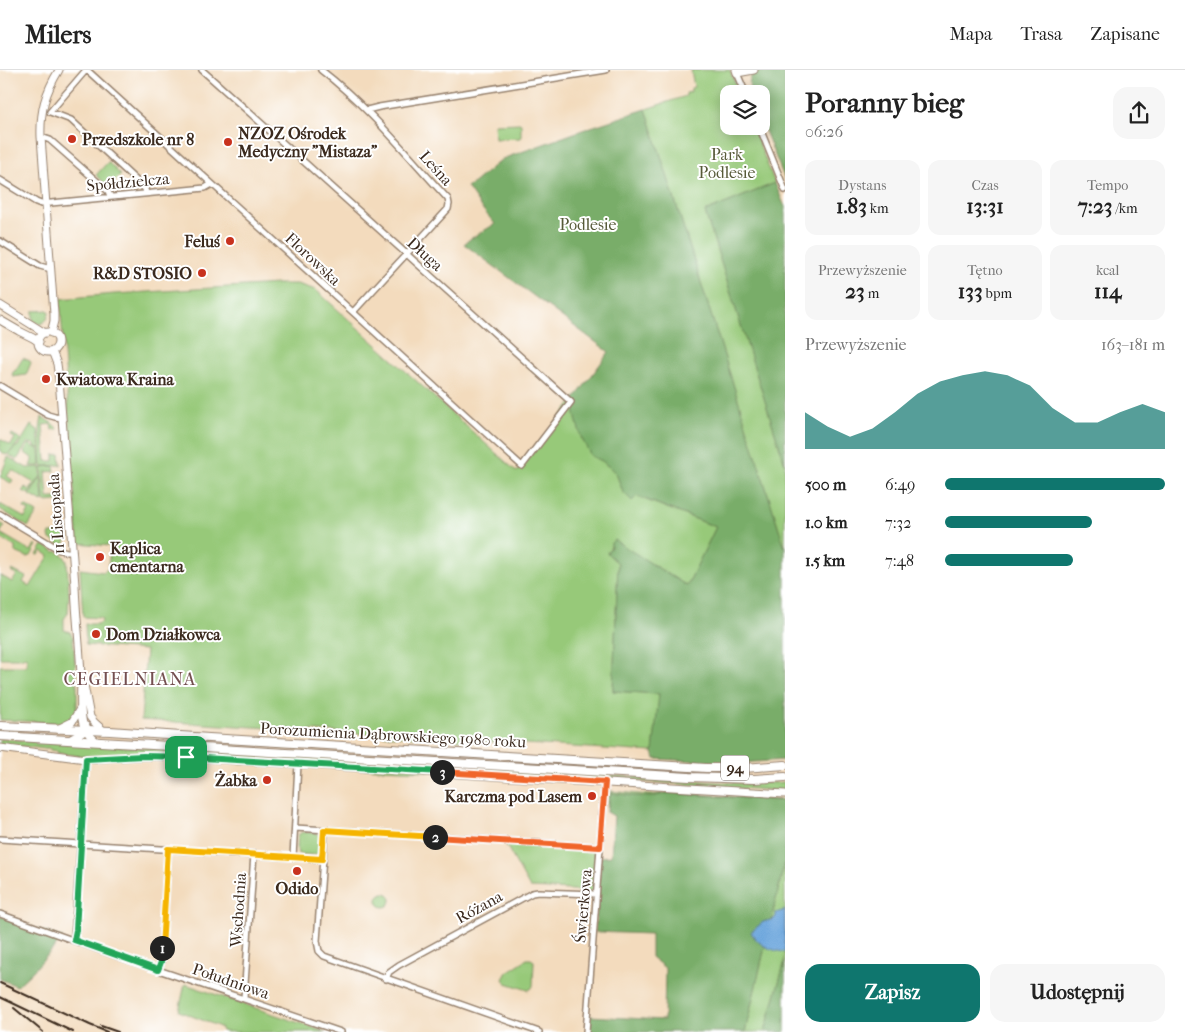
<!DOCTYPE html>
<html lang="pl">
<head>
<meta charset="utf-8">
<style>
  body { margin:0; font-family:"IM FELL French Canon",serif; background:#f6f6f6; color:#222; height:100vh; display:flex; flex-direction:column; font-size:19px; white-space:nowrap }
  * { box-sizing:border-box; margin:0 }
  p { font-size:16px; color:#767676 }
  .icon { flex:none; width:28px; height:28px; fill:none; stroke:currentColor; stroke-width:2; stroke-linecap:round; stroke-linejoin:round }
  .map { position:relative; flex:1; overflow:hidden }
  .panel { display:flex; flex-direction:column; background:#fff; width:400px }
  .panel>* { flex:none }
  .fabs { position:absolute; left:720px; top:15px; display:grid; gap:10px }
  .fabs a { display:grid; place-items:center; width:50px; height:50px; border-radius:10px; background:#fff; box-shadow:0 2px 12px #0003; font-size:25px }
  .pin { position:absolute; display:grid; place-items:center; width:42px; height:42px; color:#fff; margin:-21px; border-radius:10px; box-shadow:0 2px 8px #0006 }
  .km { position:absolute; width:25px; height:25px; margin:-12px; border-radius:50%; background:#222; color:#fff; font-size:14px; line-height:25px; text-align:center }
  .round { display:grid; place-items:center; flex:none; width:52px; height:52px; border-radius:15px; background:#f6f6f6 }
  .head { display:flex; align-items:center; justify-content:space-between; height:85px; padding:0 20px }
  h1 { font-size:28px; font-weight:700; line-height:38px }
  .figures { display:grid; grid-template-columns:repeat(3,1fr); gap:8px; height:85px; padding:5px 20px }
  .figures div { display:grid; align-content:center; border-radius:12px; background:#f6f6f6; text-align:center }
  .figures b { font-size:21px; font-weight:700 }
  .figures small { font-size:14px; font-weight:400 }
  .figures p { font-size:14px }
  .chart { height:140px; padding:10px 20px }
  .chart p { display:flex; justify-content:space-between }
  .chart svg { width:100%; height:90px; margin-top:5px; fill:#0f766e; opacity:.7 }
  .action { display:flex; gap:10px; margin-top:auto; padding:10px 20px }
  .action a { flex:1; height:58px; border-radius:15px; background:#0f766e; color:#fff; font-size:20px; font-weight:700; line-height:58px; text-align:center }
  .action a+a { background:#f6f6f6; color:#222 }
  ul { padding:0 20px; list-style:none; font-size:16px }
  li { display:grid; grid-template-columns:80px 60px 1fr; align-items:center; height:38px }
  li i { height:12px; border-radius:6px; background:#0f766e }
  header { display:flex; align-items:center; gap:30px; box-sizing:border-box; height:70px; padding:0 25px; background:#fff; border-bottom:1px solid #e0e0e0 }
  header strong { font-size:24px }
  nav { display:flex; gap:28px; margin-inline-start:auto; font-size:18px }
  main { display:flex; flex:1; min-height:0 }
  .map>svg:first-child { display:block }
  .green { fill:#97c979; stroke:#697a4c }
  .forest { fill:#79ad69; stroke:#5a6c44 }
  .water { fill:#6ea7dd; stroke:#54687e }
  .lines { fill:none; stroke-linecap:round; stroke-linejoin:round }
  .street-casing { stroke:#97826e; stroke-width:8 }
  .secondary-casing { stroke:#97826e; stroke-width:9 }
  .primary-casing { stroke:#97826e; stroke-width:10 }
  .street { stroke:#fff; stroke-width:5 }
  .secondary { stroke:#fff; stroke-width:7 }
  .primary { stroke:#fff; stroke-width:8 }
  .rail { stroke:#3b2a1e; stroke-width:2 }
  .split-1-casing { stroke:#fff; stroke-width:10 }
  .split-2-casing { stroke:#fff; stroke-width:10 }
  .split-3-casing { stroke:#fff; stroke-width:10 }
  .split-4-casing { stroke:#fff; stroke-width:10 }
  .split-1 { stroke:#22a559; stroke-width:6 }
  .split-2 { stroke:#f5b400; stroke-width:6 }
  .split-3 { stroke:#f0652b; stroke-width:6 }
  .split-4 { stroke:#22a559; stroke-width:6 }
  .poi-dot { fill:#c8321e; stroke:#fff; stroke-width:2 }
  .labels { text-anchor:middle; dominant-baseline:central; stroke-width:4; stroke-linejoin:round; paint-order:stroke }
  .shield { fill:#fff; stroke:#766a62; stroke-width:1 }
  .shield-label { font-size:15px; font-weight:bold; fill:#3b2a1e }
  .poi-label { font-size:16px; font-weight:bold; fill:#3b2a1e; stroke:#fff; text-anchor:start }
  .park-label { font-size:16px; fill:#575a39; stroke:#fff }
  .street-label { font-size:16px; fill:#3b2a1e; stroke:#fff }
  .neighbourhood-label { font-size:18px; letter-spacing:1px; fill:#744f50; stroke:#fff }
</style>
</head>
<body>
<header>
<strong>Milers</strong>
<nav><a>Mapa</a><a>Trasa</a><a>Zapisane</a></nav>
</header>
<main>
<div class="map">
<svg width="785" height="962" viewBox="0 0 785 962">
  <rect width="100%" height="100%" fill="#fff"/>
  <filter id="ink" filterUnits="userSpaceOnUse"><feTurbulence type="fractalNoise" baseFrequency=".02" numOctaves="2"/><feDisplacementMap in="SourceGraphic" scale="10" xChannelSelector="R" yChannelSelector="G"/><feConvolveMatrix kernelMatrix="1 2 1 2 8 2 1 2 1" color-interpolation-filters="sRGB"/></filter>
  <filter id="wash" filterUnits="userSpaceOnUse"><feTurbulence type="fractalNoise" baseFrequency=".0096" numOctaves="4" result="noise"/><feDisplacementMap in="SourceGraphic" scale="20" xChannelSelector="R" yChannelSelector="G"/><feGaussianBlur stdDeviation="1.12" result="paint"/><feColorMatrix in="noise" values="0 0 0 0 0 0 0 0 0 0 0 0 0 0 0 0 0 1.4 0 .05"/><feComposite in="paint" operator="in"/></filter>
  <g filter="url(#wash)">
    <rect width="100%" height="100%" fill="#f3dbbd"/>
    <!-- green -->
    <path class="green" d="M691 0H730L739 24H729V56H752L775 113 705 142 785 394V478L646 39 686 26V23L691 22V18L694 17Z
      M521 53V68L495 69 494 54Z
      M108 92 121 105 109 117 96 105Z
      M277 214H297L316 220 517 402 573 331 581 367 591 385 602 391 616 403 623 422 632 431 636 426 716 457 687 516 614 471 607 483 618 493 613 621 660 624 653 682 141 650 146 580 86 575 85 554H97L102 552 101 548 83 547 80 499 103 502 108 499 110 476 78 473 60 229 114 224Z
      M48 240 49 241C49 248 46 252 40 254L33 251V241Z
      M23 288 30 291 31 293 26 305 13 307 14 306 12 305 13 302 15 301Z
      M42 347 52 353 58 359 52 360 51 354 43 355 46 391H54V385L60 384 61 395 42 396 40 359Z
      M31 355 38 360 40 379 35 376V375L32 373 31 374 28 372 17 390 9 385 13 379 18 376Z
      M12 364 21 369C17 375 12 380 7 385L0 381V369L11 375 15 368 11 366Z
      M29 374 40 380 41 396H30L32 391V388L24 382Z
      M8 387 27 398 41 397V406L29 424 23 421 25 417 30 420 34 413 12 400 7 406 13 410 11 413 0 407Z
      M54 396 55 401 46 402 48 428H57V431L44 432 42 397Z
      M41 407 43 431 42 432 30 425Z
      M0 434 25 448 29 441 24 438 25 436 37 443 28 457 0 439Z
      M0 453 5 456 0 463 31 481 35 474 37 475 31 486 27 487 15 482V477L0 468Z
      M65 455 66 470 65 474 60 475 50 469 49 466 50 463H60L59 456Z
      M43 475 56 482 57 481 64 486 67 491 69 524 68 543 64 549V560L70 562 73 567 77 617V639L71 650 62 653 0 650V596H27V586L19 588H0V505L12 512 17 505 11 502 12 500 26 507 23 512 30 517 49 486 42 481 38 486 37 485Z
      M0 669 752 714 785 712V721L590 708V706L543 704V706L81 686 57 683 58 681 50 680V678H45V679L22 676V678L0 675Z
      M610 721 649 725 670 722 785 730V731L668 723 651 727 635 726 611 723 607 742 608 724H610Z
      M302 762 315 763 321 765C322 770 322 779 319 783L313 785 298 784 297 779 298 765Z
      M509 774 595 778 597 781 594 819 592 821 530 818 506 775Z
      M785 791V891L765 962H745Z
      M377 830a7 7 0 1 1 14 0a7 7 0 1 1-14 0Z
      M527 889H531L534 891 533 916 531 919 528 920 506 913 503 909 507 902Z
      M185 914 326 962H226L222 961 220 957 179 941Z"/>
    <!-- forest -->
    <path class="forest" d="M768 0H785V110L761 51V24H751C746 6 752 3 768 0Z
      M646 39 785 478V690L739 693 655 689 653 682 659 624 613 621 618 493 607 483 611 477V473L614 470 687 516 716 457 637 426 632 431 623 422 616 403 602 391 591 386 581 367 575 345 573 331 609 282 464 174 470 169 495 154 480 136 467 117 470 116 502 89 591 57Z
      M775 113 785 137V394L705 142Z
      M611 723 635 726 651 727 668 723 785 731V791L745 962H589V946L664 950 665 898 651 887V864L595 862 601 787 611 786 614 746 607 742Z
      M0 846 63 868 31 903 17 916 0 909Z
      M785 891V962H765Z"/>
    <!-- water -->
    <path class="water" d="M785 840V882C771 881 758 875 751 862L763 852 774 849 776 846V843Z"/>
  </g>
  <g filter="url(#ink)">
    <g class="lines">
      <!-- street casing -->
      <g class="street-casing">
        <path id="street" d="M86 0 50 42 71 50 140 114 145 119 146 123
          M87 0 522 396 571 332 202 0
          M321 0C369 37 407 85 448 129L449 134 448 139 353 242
          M737 3 746 24
          M367 40 379 37 606 0
          M759 56 785 120
          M41 67 50 70 108 121 110 126
          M0 110 36 132 41 134 205 118 212 114
          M0 171 40 196 51 199
          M0 316 48 345 55 347 62 348
          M0 444 60 480 67 482H73
          M295 758 600 777
          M325 760 317 871 319 881 324 886 539 962
          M0 769 322 789
          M293 787 298 694
          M0 844 117 886 341 962
          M74 870 86 689
          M158 900 161 892 168 779
          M386 909 389 902 399 895 532 823 538 822 596 824
          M244 928 254 784
          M586 962 605 712"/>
      </g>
      <!-- secondary casing -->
      <g class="secondary-casing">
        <path id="secondary" d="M736 0 737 3 754 0
          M0 235 45 263
          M0 250 19 261 33 268 39 272
          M38 272a10 10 0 1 1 20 0a10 10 0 1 1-20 0Z
          M51 263 54 251V244L41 67C40 41 45 23 59 0
          M52 281 57 294 59 309 75 515C76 546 80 577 81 607 81 622 79 644 84 657 86 663 92 667 96 671
          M84 615 90 647 94 652 104 661
          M58 659 72 652 81 637
          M69 670 82 663 86 656
          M0 678 86 689 143 686 186 687 785 724"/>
      </g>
      <!-- primary casing -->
      <g class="primary-casing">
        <path id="primary" d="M0 656 110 661 209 668 706 698H744L785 695
          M0 666 689 707 754 709 785 707"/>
      </g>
      <!-- street -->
      <use href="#street" class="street"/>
      <!-- secondary -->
      <use href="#secondary" class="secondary"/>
      <!-- primary -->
      <use href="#primary" class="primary"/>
      <!-- rail -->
      <path class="rail" d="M0 913 90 955 107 962
        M0 927 73 962
        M14 938 43 962
        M101 956 118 962"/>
    </g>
  </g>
  <g class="lines" filter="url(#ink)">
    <!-- split-1 casing -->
    <g class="split-1-casing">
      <path id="split-1" d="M162 878 161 892 158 900 74 870 76 860 86 689 143 686 186 687"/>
    </g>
    <!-- split-2 casing -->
    <g class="split-2-casing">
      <path id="split-2" d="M162 878 168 779 322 789 324 760 435 767"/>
    </g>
    <!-- split-3 casing -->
    <g class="split-3-casing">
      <path id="split-3" d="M435 767 600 777 605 712 442 702"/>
    </g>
    <!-- split-4 casing -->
    <g class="split-4-casing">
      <path id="split-4" d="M186 687 442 702"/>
    </g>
    <!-- split-1 -->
    <use href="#split-1" class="split-1"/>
    <!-- split-2 -->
    <use href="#split-2" class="split-2"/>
    <!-- split-3 -->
    <use href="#split-3" class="split-3"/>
    <!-- split-4 -->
    <use href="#split-4" class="split-4"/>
  </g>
  <!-- markers -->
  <g class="poi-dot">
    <circle cx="72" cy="69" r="5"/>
    <circle cx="228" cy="72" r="5"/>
    <circle cx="230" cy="171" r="5"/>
    <circle cx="202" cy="203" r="5"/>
    <circle cx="46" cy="309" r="5"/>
    <circle cx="100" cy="487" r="5"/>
    <circle cx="96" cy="564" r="5"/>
    <circle cx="267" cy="710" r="5"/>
    <circle cx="592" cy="726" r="5"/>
    <circle cx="297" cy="801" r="5"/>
  </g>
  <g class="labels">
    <!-- shield labels -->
    <rect class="shield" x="721" y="685.5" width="28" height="25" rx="4"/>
    <g class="shield-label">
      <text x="735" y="698">94</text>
    </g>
    <!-- poi labels -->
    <g class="poi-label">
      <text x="238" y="63">NZOZ Ośrodek<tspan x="238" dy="18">Medyczny "Mistaza"</tspan></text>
      <text x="82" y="69">Przedszkole nr 8</text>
      <text x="220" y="171" text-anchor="end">Feluś</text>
      <text x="192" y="203" text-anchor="end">R&amp;D STOSIO</text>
      <text x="56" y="309">Kwiatowa Kraina</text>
      <text x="110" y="478">Kaplica<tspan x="110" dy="18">cmentarna</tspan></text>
      <text x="106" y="564">Dom Działkowca</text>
      <text x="257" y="710" text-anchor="end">Żabka</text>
      <text x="582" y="726" text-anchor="end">Karczma pod Lasem</text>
      <text x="297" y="818" text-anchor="middle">Odido</text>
    </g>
    <!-- park labels -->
    <g class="park-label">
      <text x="727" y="84">Park<tspan x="727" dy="18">Podlesie</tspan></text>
      <text x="588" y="154">Podlesie</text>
    </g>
    <!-- street labels -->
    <g class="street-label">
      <text transform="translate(436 98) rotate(48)">Leśna</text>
      <text transform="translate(128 112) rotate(-5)">Spółdzielcza</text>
      <text transform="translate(425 184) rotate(42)">Długa</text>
      <text transform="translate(313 189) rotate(43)">Florowska</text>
      <text transform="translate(56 444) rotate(-94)">11 Listopada</text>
      <text transform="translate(393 665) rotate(3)">Porozumienia Dąbrowskiego 1980 roku</text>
      <text transform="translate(583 836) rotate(-85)">Świerkowa</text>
      <text transform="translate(479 837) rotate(-29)">Różana</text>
      <text transform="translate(238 840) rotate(-86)">Wschodnia</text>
      <text transform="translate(231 911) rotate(19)">Południowa</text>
    </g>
    <!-- neighbourhood labels -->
    <g class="neighbourhood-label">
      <text x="130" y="609">CEGIELNIANA</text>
    </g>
  </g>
</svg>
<div class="fabs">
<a><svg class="icon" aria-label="layers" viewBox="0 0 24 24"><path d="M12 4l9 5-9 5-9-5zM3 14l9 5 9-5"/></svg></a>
</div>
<div class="pin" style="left:186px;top:687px;background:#1e9e55"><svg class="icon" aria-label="arrive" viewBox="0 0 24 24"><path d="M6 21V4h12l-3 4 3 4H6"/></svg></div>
<b class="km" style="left:162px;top:878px">1</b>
<b class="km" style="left:435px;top:767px">2</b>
<b class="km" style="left:442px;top:702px">3</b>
</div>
<section class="panel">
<div class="head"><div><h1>Poranny bieg</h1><p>06:26</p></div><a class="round"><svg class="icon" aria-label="share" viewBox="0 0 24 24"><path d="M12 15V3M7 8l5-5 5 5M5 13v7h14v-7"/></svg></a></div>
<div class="figures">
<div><p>Dystans</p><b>1.83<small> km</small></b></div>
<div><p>Czas</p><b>13:31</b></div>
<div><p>Tempo</p><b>7:23<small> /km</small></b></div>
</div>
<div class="figures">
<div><p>Przewyższenie</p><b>23<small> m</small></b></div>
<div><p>Tętno</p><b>133<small> bpm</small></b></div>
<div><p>kcal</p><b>114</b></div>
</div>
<div class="chart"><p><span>Przewyższenie</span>163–181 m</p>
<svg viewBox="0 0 160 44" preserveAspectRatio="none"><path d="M0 44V26L10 33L20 38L30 34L40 26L50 17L60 11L70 8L80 6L90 8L100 13L110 24L120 31L130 31L140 26L150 22L160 26V44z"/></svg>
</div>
<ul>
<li><b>500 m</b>6:49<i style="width:100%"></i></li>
<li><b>1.0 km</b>7:32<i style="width:67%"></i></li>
<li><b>1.5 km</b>7:48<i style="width:58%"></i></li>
</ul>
<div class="action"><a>Zapisz</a><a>Udostępnij</a></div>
</section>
</main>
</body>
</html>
